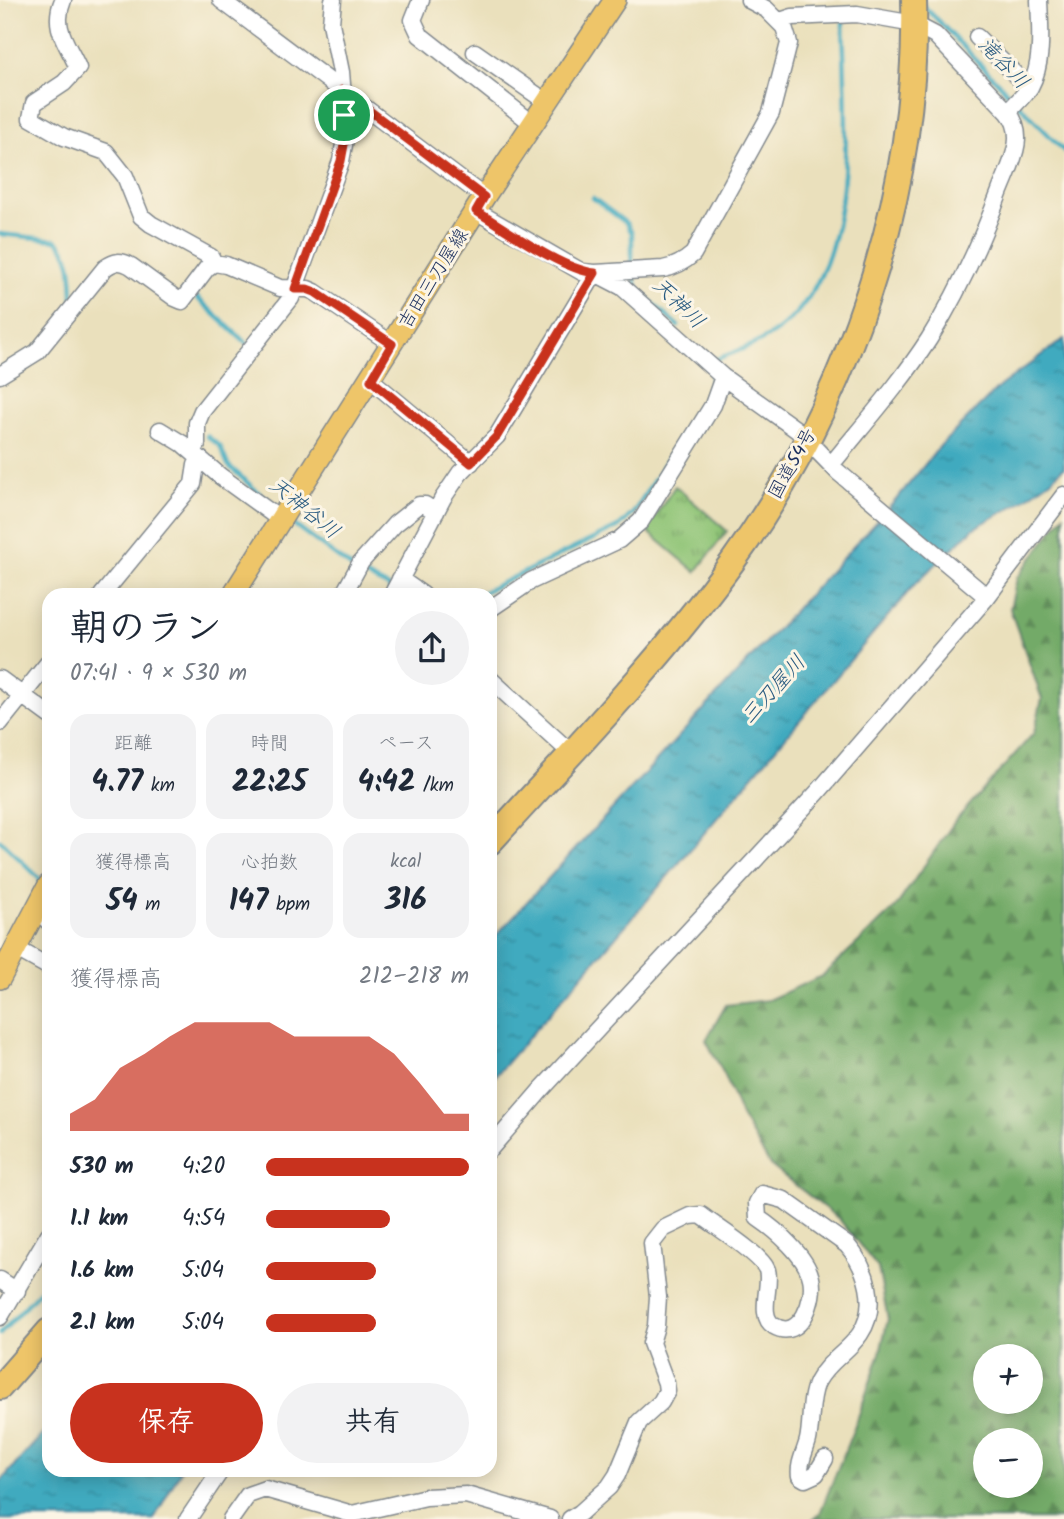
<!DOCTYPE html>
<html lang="ja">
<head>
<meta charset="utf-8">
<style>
  body { margin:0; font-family:Kalam,"Klee One",sans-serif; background:#f2f2f3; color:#1f2937; height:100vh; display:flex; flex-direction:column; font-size:26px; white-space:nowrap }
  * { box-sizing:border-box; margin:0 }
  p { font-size:23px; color:#747a83 }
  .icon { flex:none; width:38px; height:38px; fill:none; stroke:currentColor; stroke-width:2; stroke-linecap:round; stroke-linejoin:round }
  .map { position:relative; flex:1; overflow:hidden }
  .drawer { position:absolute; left:42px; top:588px; width:455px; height:889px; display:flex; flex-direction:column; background:#fff; border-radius:21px; box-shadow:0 4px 18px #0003 }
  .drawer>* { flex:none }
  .buttons { position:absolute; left:973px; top:1344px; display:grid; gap:14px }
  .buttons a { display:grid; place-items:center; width:70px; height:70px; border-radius:50%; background:#fff; box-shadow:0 4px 18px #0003; font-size:35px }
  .pin { position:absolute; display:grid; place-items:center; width:60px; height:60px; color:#fff; margin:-30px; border:4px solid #fff; border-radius:50%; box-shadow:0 2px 7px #0007 }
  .round { display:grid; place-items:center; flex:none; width:74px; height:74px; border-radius:37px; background:#f2f2f3 }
  .overview { display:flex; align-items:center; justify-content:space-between; height:119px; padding:0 28px }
  h1 { font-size:38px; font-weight:600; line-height:52px }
  .metrics { display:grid; grid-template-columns:repeat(3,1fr); gap:10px; height:119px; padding:7px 28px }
  .metrics div { display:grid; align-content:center; border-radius:18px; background:#f2f2f3; text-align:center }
  .metrics b { font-size:30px; font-weight:600 }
  .metrics small { font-size:19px; font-weight:400 }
  .metrics p { font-size:19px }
  .chart { height:196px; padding:14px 28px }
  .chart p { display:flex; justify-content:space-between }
  .chart svg { width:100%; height:126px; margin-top:7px; fill:#c8321e; opacity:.7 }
  .button { display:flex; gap:14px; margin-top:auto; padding:14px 28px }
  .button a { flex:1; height:80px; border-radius:42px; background:#c8321e; color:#fff; font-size:28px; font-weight:600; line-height:80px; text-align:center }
  .button a+a { background:#f2f2f3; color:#1f2937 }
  ul { padding:0 28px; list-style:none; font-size:23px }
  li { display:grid; grid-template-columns:112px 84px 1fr; align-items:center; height:52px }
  li i { height:18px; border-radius:9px; background:#c8321e }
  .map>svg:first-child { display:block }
  .forest { fill:url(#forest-firs); stroke:#476c62; stroke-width:2; fill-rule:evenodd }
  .park { fill:url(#park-tufts); stroke:#557a6a; stroke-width:2 }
  .water { fill:url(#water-ripples); stroke:#2d6c8e; stroke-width:2 }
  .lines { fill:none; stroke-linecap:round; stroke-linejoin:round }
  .stream { stroke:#3faabf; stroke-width:4.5 }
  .minor-casing { stroke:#82888d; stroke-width:19 }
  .major-casing { stroke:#82888d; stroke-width:24 }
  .highway-casing { stroke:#82888d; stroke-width:28 }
  .minor { stroke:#fff; stroke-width:16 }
  .major { stroke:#eec569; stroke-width:21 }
  .highway { stroke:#eec569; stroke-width:24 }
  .route-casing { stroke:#fff; stroke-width:14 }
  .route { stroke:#c8321e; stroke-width:9 }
  .labels { text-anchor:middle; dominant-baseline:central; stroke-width:6; stroke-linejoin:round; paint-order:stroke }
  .street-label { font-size:19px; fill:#1b2f5e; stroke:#fcf5e5 }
  .water-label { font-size:21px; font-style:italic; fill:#285a80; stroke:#fcf5e5 }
</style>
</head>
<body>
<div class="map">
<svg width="1064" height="1519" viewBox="0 0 1064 1519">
  <defs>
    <pattern id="forest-firs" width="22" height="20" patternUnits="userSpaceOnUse" patternTransform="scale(1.75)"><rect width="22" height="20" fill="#73aa67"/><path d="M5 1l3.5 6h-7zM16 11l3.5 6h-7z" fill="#5e8b58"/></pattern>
    <pattern id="park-tufts" width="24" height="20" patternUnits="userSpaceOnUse" patternTransform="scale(1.75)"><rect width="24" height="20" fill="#8fc476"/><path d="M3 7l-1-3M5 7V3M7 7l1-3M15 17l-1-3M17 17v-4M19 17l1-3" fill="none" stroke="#74a064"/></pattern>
    <pattern id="water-ripples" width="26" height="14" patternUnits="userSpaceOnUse" patternTransform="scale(1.75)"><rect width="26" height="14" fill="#3faabf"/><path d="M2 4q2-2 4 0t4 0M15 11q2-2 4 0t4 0" fill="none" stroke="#348b9e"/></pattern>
  </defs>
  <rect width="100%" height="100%" fill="#fcf5e5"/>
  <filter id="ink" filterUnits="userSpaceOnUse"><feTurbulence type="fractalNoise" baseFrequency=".0143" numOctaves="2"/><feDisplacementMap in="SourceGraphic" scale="14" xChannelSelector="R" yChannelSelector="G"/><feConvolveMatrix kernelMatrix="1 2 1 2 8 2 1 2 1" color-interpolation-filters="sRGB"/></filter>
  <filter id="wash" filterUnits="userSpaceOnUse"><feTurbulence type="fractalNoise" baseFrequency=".00686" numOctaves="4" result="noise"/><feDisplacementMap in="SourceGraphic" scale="28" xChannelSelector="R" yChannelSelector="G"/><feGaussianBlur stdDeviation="1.57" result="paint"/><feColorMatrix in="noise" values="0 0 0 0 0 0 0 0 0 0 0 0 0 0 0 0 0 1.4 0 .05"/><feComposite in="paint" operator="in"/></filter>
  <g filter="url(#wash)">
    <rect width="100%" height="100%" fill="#eae0bc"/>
    <!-- forest -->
    <path class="forest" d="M1064 515V1519H813L820 1513 856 1423 880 1353 888 1319 878 1268 839 1219 770 1165 741 1116 725 1076 706 1040 726 1005 768 1000 822 976 895 908 955 821 1034 733 1042 699 1010 609 1017 578ZM1031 1356V1402H985V1356ZM1031 1440V1486H985V1440Z"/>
    <!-- park -->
    <path class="park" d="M675 486 727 531 696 572 646 530Z"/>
    <!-- water -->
    <path class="water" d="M1064 339V467L1051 480 1019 503 973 529 915 584 645 903 490 1082V942L895 501 941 445 1000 386Z
      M49 1427V1470H181L154 1519H0V1482Z"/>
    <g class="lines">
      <!-- stream -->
      <path class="stream" d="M924 6 1064 151
        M593 198 626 223 632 233V267
        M0 234 56 240C74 255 72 279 73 300
        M634 276 638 290 678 326
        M193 294 248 345
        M714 360C738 351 762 343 782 327 862 261 845 115 843 22
        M207 436 220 446 228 465 270 503
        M289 521 352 568
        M360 573 389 587 390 591
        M477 595 620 526 634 512 702 405 710 385 712 374
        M0 840 40 879V885
        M0 1334 49 1281"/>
    </g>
  </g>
  <g filter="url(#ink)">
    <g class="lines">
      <!-- minor casing -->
      <g class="minor-casing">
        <path id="minor" d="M63 0C51 28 68 44 78 68L64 83 34 103 31 118 64 137 106 152 125 176 141 216 151 224 211 257 214 263
          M221 0 484 197
          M421 0 413 20 420 35 533 124
          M780 21 792 17 857 14 914 24 935 35 1008 112
          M977 37 1029 88
          M475 52 548 103
          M476 211 582 272 595 273 663 269C675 267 684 262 693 254L771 113 786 55 789 43 784 27 766 9 749 0
          M597 274 622 287 723 377 797 430 838 472 987 597
          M0 375 37 352 105 268C115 261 120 260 131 266L175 298 182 301 207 268 214 263 226 265 280 288 308 289 315 292 392 344
          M371 380 471 463
          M160 430 183 444 220 476 281 520
          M197 445V423L202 411 291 298 341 161 346 134 341 72 331 23 333 0
          M831 465C864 424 900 384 929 339 958 293 981 242 1000 191 1010 165 1028 136 1008 112 1015 104 1024 96 1030 87 1044 62 1040 27 1039 0
          M400 579 423 595
          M102 595 193 484 196 465
          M343 595 361 562 395 524 419 505H425L436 512
          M392 595 443 498 460 473 497 436 595 273
          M490 609 531 581 619 540 641 521 713 405 723 377
          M0 679 49 715
          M490 679 571 753
          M0 723 49 662
          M36 908 49 922
          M15 948 49 967
          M490 1149 541 1090 817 793 987 597 1064 495
          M0 1280 17 1291
          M0 1317 49 1234
          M188 1519 221 1470
          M231 1519 248 1495 265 1489 352 1514 426 1497 466 1495 550 1519
          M570 1519 580 1513 609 1487 617 1475 639 1422 661 1402 667 1391 666 1383 651 1343 656 1326 658 1297 652 1243 663 1229 690 1216 701 1215C716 1227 761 1254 767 1270 772 1285 757 1316 774 1326 801 1342 816 1298 811 1278 806 1256 776 1230 758 1218L757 1203 762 1194 784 1200 847 1245C867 1268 879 1306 860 1334 848 1352 827 1362 817 1382 809 1400 812 1422 808 1440 805 1452 798 1464 800 1476L805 1479 816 1474 825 1459"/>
      </g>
      <!-- major casing -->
      <g class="major-casing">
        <path id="major" d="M233 595 484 197 615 0
          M0 978 49 885"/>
      </g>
      <!-- highway casing -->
      <g class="highway-casing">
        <path id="highway" d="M490 842C573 751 661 660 733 561 847 404 919 195 914 0
          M0 1387 49 1331"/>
      </g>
      <!-- minor -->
      <use href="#minor" class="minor"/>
      <!-- major -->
      <use href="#major" class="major"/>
      <!-- highway -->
      <use href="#highway" class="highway"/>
    </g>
  </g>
  <g class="lines" filter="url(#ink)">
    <!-- route casing -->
    <g class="route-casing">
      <path id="route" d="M342 90 484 197 476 211C508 230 560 269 595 273L497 436 471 463 371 380 392 344 315 292 307 289H295L341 161 346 134Z"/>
    </g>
    <!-- route -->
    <use href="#route" class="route"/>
  </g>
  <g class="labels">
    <!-- street labels -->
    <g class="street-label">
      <text transform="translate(434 279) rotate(-58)">吉田三刀屋線</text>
      <text transform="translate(793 464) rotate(-61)">国道54号</text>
    </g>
    <!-- water labels -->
    <g class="water-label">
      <text transform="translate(1003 64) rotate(46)">滝谷川</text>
      <text transform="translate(678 304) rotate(44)">天神川</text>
      <text transform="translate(304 509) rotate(39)">天神谷川</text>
      <text transform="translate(774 690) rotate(-48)">三刀屋川</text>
    </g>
  </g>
</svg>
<div class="buttons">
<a>+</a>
<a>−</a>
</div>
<div class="pin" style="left:344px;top:115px;background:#1e9e55"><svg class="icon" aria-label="arrive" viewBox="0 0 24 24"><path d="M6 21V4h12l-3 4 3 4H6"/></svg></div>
<section class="drawer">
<div class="overview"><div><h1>朝のラン</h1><p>07:41 · 9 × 530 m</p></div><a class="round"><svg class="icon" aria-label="share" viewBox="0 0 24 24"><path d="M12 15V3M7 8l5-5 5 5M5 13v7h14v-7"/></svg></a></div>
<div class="metrics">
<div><p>距離</p><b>4.77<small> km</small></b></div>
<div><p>時間</p><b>22:25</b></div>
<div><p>ペース</p><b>4:42<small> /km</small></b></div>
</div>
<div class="metrics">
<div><p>獲得標高</p><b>54<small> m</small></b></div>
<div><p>心拍数</p><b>147<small> bpm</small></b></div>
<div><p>kcal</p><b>316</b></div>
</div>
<div class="chart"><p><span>獲得標高</span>212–218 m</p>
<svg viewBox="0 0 160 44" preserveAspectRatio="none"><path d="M0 44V38L10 33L20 22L30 17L40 11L50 6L60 6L70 6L80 6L90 11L100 11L110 11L120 11L130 17L140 27L150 38L160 38V44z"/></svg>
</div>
<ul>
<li><b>530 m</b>4:20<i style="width:100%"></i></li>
<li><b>1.1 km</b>4:54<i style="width:61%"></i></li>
<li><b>1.6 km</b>5:04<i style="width:54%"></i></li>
<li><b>2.1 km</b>5:04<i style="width:54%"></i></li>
</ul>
<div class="button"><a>保存</a><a>共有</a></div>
</section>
</div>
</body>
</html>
